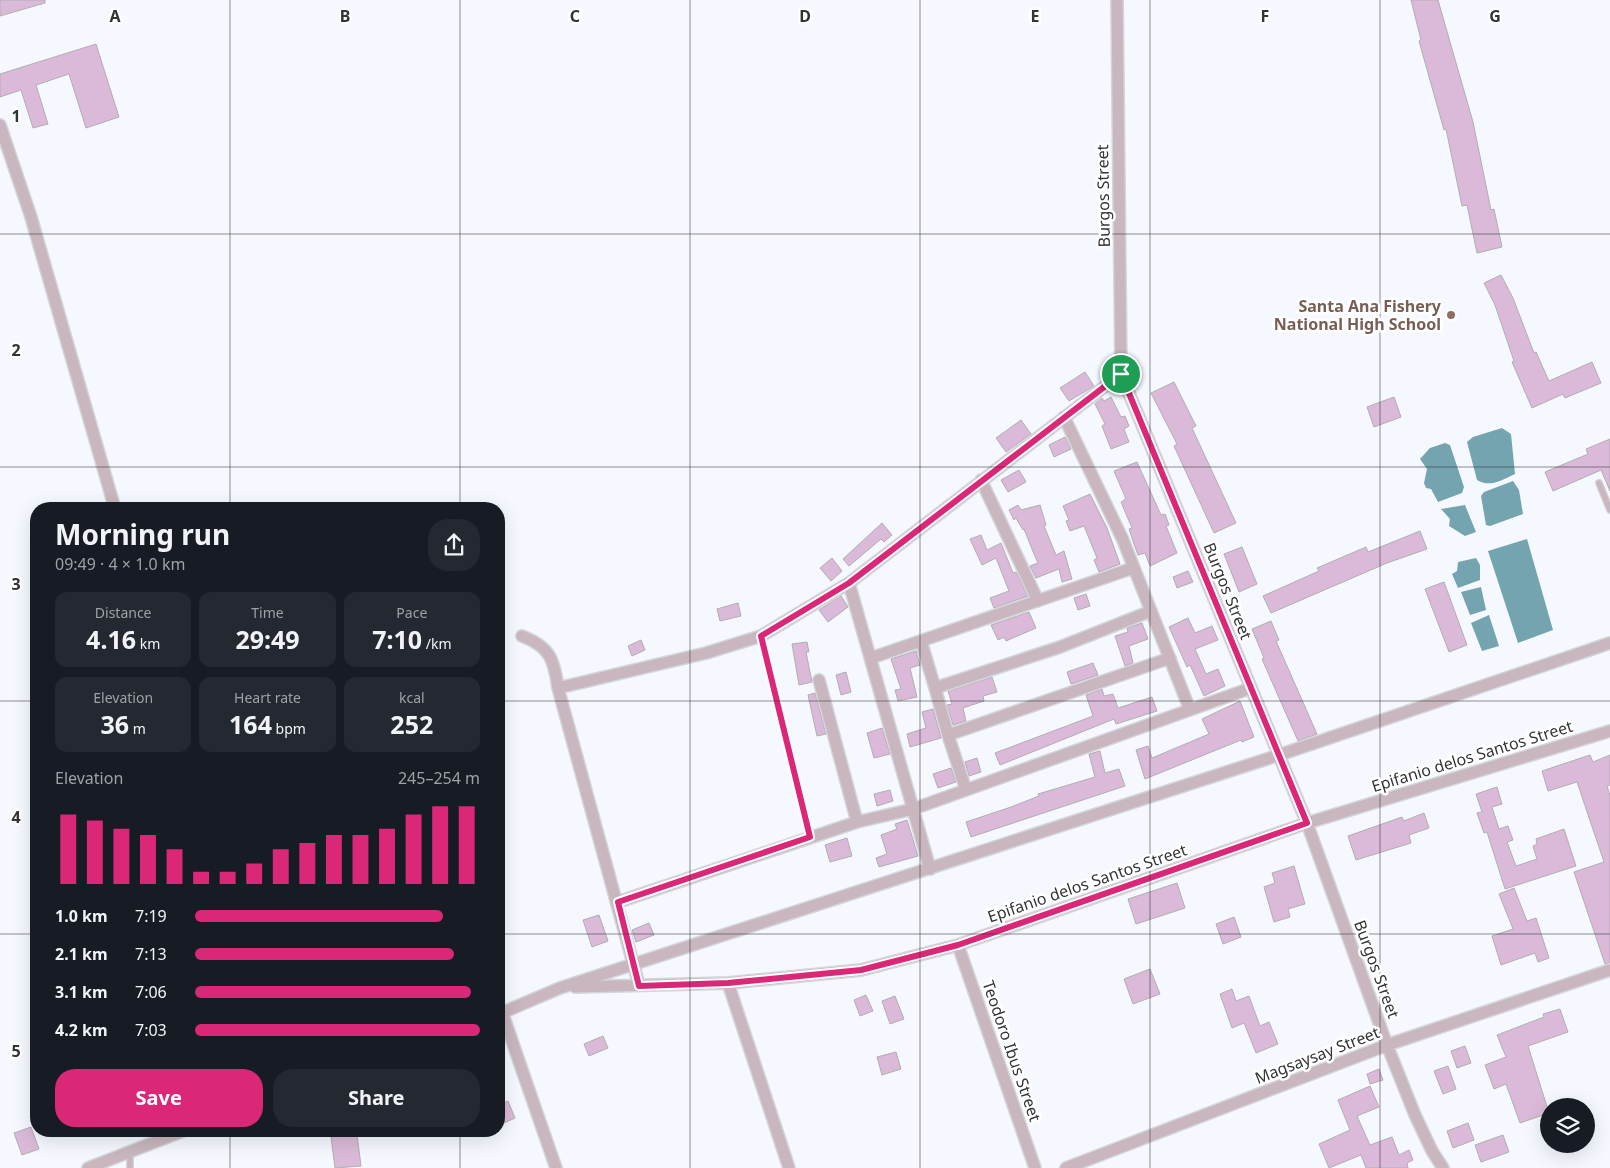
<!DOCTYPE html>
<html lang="en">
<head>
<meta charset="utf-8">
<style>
  body { margin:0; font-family:"Noto Sans",sans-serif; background:#242831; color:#f1f3f6; height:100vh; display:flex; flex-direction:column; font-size:19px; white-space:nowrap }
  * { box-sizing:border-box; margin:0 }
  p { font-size:16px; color:#9ea1a6 }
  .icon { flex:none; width:28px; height:28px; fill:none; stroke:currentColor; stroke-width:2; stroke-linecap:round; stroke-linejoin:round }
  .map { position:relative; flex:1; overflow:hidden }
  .details { position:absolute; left:30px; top:502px; width:475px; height:635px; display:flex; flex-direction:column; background:#171b24; border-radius:20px; box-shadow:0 5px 20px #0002 }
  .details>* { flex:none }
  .buttons { position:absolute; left:1540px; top:1098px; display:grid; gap:10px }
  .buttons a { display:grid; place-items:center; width:55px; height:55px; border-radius:50%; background:#171b24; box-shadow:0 5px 20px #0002; font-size:25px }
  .pin { position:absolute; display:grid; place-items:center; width:42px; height:42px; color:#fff; margin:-21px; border:2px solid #fff; border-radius:50%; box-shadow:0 1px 5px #0007 }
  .round { display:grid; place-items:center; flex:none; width:52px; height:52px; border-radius:20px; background:#242831 }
  .head { display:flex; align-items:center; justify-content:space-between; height:85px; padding:0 25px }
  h1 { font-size:28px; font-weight:700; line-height:38px }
  .figures { display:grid; grid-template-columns:repeat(3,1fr); gap:8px; height:85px; padding:5px 25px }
  .figures div { display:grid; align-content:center; border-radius:12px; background:#242831; text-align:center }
  .figures b { font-size:25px; font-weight:700 }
  .figures small { font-size:14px; font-weight:400 }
  .figures p { font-size:14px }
  .chart { height:140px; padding:10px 25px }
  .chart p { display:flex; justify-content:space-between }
  .chart svg { width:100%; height:90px; margin-top:5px; stroke:#db2777; stroke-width:6 }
  .cta { display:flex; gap:10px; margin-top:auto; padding:10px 25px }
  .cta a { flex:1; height:58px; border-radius:20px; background:#db2777; color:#fff; font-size:20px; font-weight:700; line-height:58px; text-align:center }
  .cta a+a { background:#242831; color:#f1f3f6 }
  ul { padding:0 25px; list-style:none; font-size:16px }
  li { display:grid; grid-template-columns:80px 60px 1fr; align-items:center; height:38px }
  li i { height:12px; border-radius:6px; background:#db2777 }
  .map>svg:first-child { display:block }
  .water { fill:#73a4af }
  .building { fill:#dabad8; stroke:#b2adb2 }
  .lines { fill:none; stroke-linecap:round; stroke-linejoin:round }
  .lane-casing { stroke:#d2d6db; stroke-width:8 }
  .street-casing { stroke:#d2d6db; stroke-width:14 }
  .path { stroke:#acb0b4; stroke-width:2.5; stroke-dasharray:5 2.5; stroke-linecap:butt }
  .lane { stroke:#c9b6bf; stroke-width:5.5 }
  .street { stroke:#c9b6bf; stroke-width:11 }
  .route-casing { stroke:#fff; stroke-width:10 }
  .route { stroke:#db2777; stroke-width:6 }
  .grid { fill:none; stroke:#323436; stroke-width:1; stroke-opacity:0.55 }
  .education-dot { fill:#8d6e63; stroke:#fff; stroke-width:2 }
  .labels { text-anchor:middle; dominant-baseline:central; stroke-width:5; stroke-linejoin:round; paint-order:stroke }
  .street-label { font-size:16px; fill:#323436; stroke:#fff }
  .education-label { font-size:16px; font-weight:bold; fill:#785e54; stroke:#fff; text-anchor:end }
  .grid-label { font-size:16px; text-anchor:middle; font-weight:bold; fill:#323436; stroke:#fff; stroke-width:5; stroke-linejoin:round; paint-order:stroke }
</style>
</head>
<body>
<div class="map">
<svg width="1610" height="1168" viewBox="0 0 1610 1168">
  <rect width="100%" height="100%" fill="#f5f9ff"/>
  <!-- water -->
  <path class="water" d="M1502 428 1511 434 1515 474C1502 480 1490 488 1477 480L1467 442 1473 437Z
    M1445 443 1450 445 1464 487 1462 493 1438 502 1431 489 1426 488 1424 483 1427 469 1420 459 1430 448Z
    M1513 481 1519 490 1523 514 1490 526 1486 525 1481 496 1484 492Z
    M1465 505 1476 532 1465 536 1449 526 1450 519 1441 509Z
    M1527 539 1553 630 1518 643 1488 551Z
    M1476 558 1480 565V580L1458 588 1452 574 1457 571 1458 562Z
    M1481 587 1486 610 1470 615 1461 592Z
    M1489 615 1499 646 1482 651 1471 623Z"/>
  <!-- building -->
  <path class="building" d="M0 0H45V3L0 16Z
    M1411 0H1438L1473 122 1491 210 1494 209 1502 247 1477 253 1467 205 1462 206 1446 129 1444 130 1419 41 1421 40Z
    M96 44 119 117 86 128 69 74 36 85 48 124 33 128 21 90 0 97V74Z
    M1501 275 1513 298 1534 353 1536 352 1549 381 1592 362 1601 383 1565 398 1563 394 1532 408 1512 362 1514 361 1495 305 1484 283Z
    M1085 372 1094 386 1069 401 1060 388Z
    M1174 382 1196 426 1192 428 1236 523 1214 533 1174 446 1177 444 1151 393Z
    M1111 397 1121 417 1125 416 1129 426 1124 429 1129 442 1111 449 1102 426 1105 424 1095 404 1102 398 1104 401Z
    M1394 397 1401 417 1374 427 1367 407Z
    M1021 420 1031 434 1006 452 996 438Z
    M1065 437 1071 449 1054 457 1049 445Z
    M1610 439V491L1601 470 1553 491 1545 472 1588 454 1586 449Z
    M1137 462 1161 515 1165 514 1169 525 1166 526 1177 553 1150 566 1145 553 1138 555 1134 544 1129 529 1132 528 1121 502 1126 499 1114 471Z
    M1019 470 1026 482 1008 492 1001 480Z
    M1090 494 1107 528 1120 564 1099 572 1094 560 1097 558 1084 526 1070 531 1066 521 1069 520 1063 506Z
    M1018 505 1021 510 1040 505 1046 525 1044 526 1056 555 1064 551 1072 579 1062 582 1059 569 1036 578 1030 566 1038 563 1034 554 1024 529 1023 530 1016 518 1014 520 1009 510Z
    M882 523 892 535 884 542 881 539 849 566 843 559Z
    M1420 531 1427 549 1387 563 1271 613 1263 596 1319 571 1317 568 1366 547 1368 552Z
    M981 535 987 550 1001 543 1013 573 1016 572 1028 596 994 608 990 598 1009 591 996 558 982 565 970 539Z
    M1242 547 1257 584 1239 592 1224 554Z
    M832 558 842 571 831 581 820 568Z
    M1188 571 1193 582 1177 588 1173 577Z
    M1444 582 1467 645 1449 652 1425 589Z
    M1086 594 1090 606 1078 610 1074 598Z
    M841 596 848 607 828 622 819 610Z
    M738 603 741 616 720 621 717 609Z
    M1029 612 1036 628 1006 641 1004 637 998 640 991 625Z
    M1188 618 1195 633 1212 626 1218 640 1195 649 1206 674 1218 669 1225 686 1204 696 1190 665 1187 667 1169 627Z
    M1271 621 1279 640 1276 641 1317 734 1298 741 1262 659 1264 658 1252 629Z
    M1142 623 1148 639 1129 646 1133 663 1125 666 1115 636 1128 632 1127 628Z
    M641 640 645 650 632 656 628 646Z
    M807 642 809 652H806L812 682 799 685 792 644Z
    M916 651 920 665 910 668 917 697 898 701 895 690 901 689 891 659Z
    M1093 663 1098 675 1071 684 1067 672Z
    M846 672 851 692 841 695 836 675Z
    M992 677 997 692 983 696 984 701 963 708 966 721 953 725 947 705 952 704 948 691Z
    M1102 689 1104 696 1113 694 1118 708 1152 697 1157 711 1116 724 1114 719 1000 765 995 753 1093 716 1086 695Z
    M815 693 826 734 817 736 808 695Z
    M1240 701 1254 737 1242 742 1241 740 1145 779 1136 750 1148 746 1152 758 1209 734 1202 719Z
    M933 709 941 738 910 747 907 734 926 728 922 712Z
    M882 728 890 754 874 758 867 733Z
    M1100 751 1105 773 1119 769 1125 786 971 837 966 822 1011 807 1039 796 1038 794 1095 777 1089 754Z
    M1590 755 1593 762 1610 755V785L1607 786 1610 795V963L1605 964 1574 872 1604 862 1577 782 1548 791 1542 771Z
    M977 758 981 772 969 776 965 762Z
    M951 768 956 782 938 788 933 774Z
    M1497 787 1502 804 1492 807 1499 829 1508 826 1513 840 1507 842 1516 866 1537 859 1533 846 1537 844 1536 839 1564 829 1576 866 1505 889 1487 832 1484 833 1477 813 1482 812 1476 794Z
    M890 790 893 801 877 806 874 794Z
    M1424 813 1429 828 1409 835 1411 843 1356 860 1348 836 1402 817 1404 821Z
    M907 820 918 856 879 867 876 858 887 854 881 835 897 829 895 824Z
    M847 838 852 856 830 862 825 845Z
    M1294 866 1305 904 1288 909 1290 917 1274 922 1264 887 1275 883 1272 873Z
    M1177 883 1185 908 1136 924 1128 899Z
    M1514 888 1527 921 1536 918 1549 958 1538 962 1535 953 1501 965 1492 936 1513 929 1499 894Z
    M599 915 608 941 592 947 583 920Z
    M1234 917 1241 937 1223 944 1216 924Z
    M649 923 654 935 636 942 632 930Z
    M1150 969 1160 994 1133 1004 1124 979Z
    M1232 989 1236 1001 1249 996 1260 1026 1269 1022 1278 1044 1256 1053 1244 1023 1232 1028 1220 994Z
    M866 995 873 1011 860 1016 854 1000Z
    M895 996 904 1019 890 1024 882 1001Z
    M1560 1009 1568 1032 1528 1046 1549 1113 1520 1123 1506 1084 1494 1089 1485 1065 1506 1057 1497 1035 1544 1017 1543 1014Z
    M603 1036 608 1048 589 1056 584 1044Z
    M1465 1046 1471 1063 1457 1068 1451 1051Z
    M896 1052 901 1069 882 1075 877 1057Z
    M1448 1066 1456 1089 1443 1094 1434 1071Z
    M1379 1069 1383 1080 1370 1084 1367 1074Z
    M1370 1086 1379 1107 1357 1116 1370 1145 1392 1137 1399 1155 1409 1150 1413 1160 1407 1163 1408 1168H1366L1361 1155 1329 1168 1319 1144 1350 1130 1338 1100Z
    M508 1101 515 1118 504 1123 499 1112V1105Z
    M1468 1123 1474 1140 1453 1148 1447 1131Z
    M31 1127 39 1149 22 1155 14 1133Z
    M357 1134 361 1166 335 1168 331 1137Z
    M1503 1135 1509 1152 1481 1162 1475 1145Z"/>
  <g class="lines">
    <!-- lane casing -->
    <g class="lane-casing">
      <path id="lane" d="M1599 483 1610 510
        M130 1151V1168"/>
    </g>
    <!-- street casing -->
    <g class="street-casing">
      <path id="street" d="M1117 0 1121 374 1307 823 1387 1045 1415 1115 1432 1151 1443 1168
        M0 125 31 217 115 509
        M1064 417 1123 540 1190 710
        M981 480 1038 601
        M849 583 930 869
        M522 636C550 647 554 659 558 688L639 985
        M921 641 935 688 1060 647 1151 611
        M871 658 1133 568
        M819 680 857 822
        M558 688 706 653 761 636 849 583 1121 374
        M935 688 948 735 1170 658
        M948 735 966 790
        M618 902 857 822 913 809 1251 688
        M958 945 1035 1168
        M728 983 789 1168
        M575 987 728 983 861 970 958 945 1307 823 1610 731
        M502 1012 556 1168
        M499 1014 560 988 1279 755 1610 643
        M88 1168 183 1131
        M1066 1168 1387 1045 1610 970"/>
    </g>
    <!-- path -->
    <path class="path" d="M763 647 808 826"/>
    <!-- lane -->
    <use href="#lane" class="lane"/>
    <!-- street -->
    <use href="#street" class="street"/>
  </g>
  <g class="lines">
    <!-- route casing -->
    <g class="route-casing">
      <path id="route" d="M1121 374 1307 823 958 945 861 970 728 983 639 986 618 902 810 837 761 636 849 583Z"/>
    </g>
    <!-- route -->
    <use href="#route" class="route"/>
  </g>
  <!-- grid -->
  <path class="grid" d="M230 0V509M460 0V509M690 0V1168M920 0V1168M1150 0V1168M1380 0V1168M0 234H1610M0 467H1610M0 701H36M499 701H1610M0 934H36M499 934H1610M230 1131V1168M460 1131V1168"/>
  <!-- markers -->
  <circle class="education-dot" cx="1451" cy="315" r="5"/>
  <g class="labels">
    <!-- street labels -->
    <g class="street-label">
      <text transform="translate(1103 196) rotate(-91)">Burgos Street</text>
      <text transform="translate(1228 591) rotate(68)">Burgos Street</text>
      <text transform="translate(1472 756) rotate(-17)">Epifanio delos Santos Street</text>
      <text transform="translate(1087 883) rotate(-19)">Epifanio delos Santos Street</text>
      <text transform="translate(1377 969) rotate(70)">Burgos Street</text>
      <text transform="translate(1012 1051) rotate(71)">Teodoro Ibus Street</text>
      <text transform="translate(1317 1055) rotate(-21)">Magsaysay Street</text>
    </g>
    <!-- education labels -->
    <g class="education-label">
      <text x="1441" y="306">Santa Ana Fishery<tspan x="1441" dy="18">National High School</tspan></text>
    </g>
  </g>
  <g class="grid-label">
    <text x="115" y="22">A</text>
    <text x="345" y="22">B</text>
    <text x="575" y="22">C</text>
    <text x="805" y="22">D</text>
    <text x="1035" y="22">E</text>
    <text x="1265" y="22">F</text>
    <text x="1495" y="22">G</text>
    <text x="16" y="122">1</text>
    <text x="16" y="356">2</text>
    <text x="16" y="590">3</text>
    <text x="16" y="823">4</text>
    <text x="16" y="1057">5</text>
  </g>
</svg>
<div class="buttons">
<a><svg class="icon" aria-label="layers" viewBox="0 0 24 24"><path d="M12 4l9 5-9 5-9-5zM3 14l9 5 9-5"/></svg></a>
</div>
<div class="pin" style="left:1121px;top:374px;background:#1e9e55"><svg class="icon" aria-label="arrive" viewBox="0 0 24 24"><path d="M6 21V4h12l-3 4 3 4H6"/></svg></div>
<section class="details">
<div class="head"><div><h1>Morning run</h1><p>09:49 · 4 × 1.0 km</p></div><a class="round"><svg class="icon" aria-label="share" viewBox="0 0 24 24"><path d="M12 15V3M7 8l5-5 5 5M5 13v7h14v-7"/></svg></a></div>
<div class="figures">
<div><p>Distance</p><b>4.16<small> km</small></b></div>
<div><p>Time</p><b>29:49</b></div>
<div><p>Pace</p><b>7:10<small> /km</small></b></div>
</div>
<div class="figures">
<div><p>Elevation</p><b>36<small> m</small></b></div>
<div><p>Heart rate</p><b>164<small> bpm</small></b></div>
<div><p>kcal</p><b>252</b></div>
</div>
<div class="chart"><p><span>Elevation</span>245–254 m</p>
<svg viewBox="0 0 160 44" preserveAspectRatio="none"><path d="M5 44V10M15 44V13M25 44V17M35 44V20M45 44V27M55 44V38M65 44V38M75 44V34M85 44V27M95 44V24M105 44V20M115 44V20M125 44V17M135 44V10M145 44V6M155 44V6"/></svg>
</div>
<ul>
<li><b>1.0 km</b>7:19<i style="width:87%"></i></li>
<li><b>2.1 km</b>7:13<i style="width:91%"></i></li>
<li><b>3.1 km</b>7:06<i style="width:97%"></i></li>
<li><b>4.2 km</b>7:03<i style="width:100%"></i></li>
</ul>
<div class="cta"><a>Save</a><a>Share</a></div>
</section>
</div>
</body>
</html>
